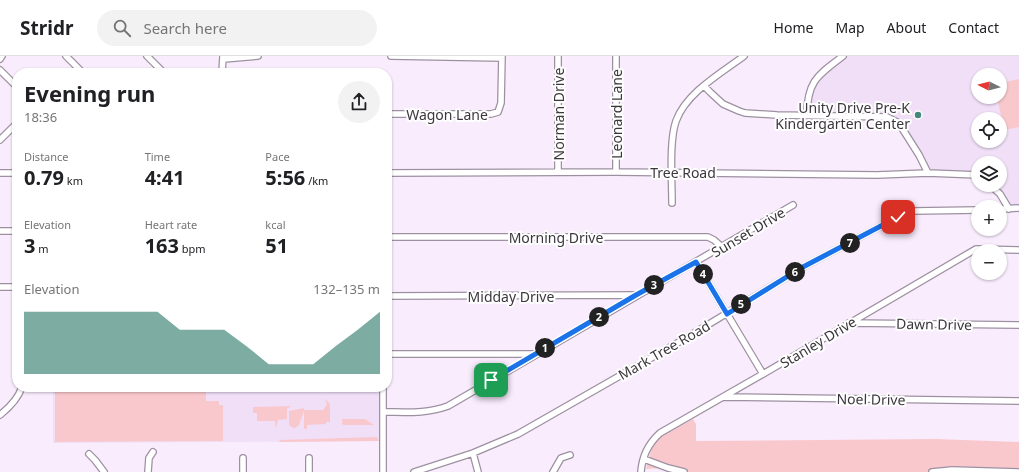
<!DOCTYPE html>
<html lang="en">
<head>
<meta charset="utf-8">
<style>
  body { margin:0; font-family:"Noto Sans",sans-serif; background:#f2f2f2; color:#202124; height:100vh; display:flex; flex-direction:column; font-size:15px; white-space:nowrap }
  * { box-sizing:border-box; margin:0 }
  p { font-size:13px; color:#757577 }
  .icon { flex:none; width:22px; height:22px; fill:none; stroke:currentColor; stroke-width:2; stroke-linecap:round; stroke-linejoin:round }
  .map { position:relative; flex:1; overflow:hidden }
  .panel { position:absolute; left:12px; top:12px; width:380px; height:324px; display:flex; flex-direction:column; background:#fff; border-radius:16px; box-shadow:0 1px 3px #0004 }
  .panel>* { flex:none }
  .needle { width:26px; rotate:276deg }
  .controls { position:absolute; left:971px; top:12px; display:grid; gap:8px }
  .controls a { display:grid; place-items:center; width:36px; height:36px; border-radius:50%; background:#fff; box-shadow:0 1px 3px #0004; font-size:20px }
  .pin { position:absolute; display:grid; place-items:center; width:34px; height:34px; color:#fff; margin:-17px; border-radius:8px; box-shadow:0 2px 6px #0006 }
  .km { position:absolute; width:20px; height:20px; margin:-10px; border-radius:50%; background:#222; color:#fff; font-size:11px; line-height:20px; text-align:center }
  .round { display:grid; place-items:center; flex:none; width:42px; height:42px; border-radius:21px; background:#f2f2f2 }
  .summary { display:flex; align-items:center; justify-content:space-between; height:68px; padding:0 12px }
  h1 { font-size:22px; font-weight:700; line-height:30px }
  .stats { display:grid; grid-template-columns:repeat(3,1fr); gap:6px; height:68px; padding:4px 12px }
  .stats div { display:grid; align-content:center }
  .stats b { font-size:20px; font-weight:700 }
  .stats small { font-size:11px; font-weight:400 }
  .stats p { font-size:11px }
  .chart { height:112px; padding:8px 12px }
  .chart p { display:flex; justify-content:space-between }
  .chart svg { width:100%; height:72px; margin-top:4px; fill:#46897c; opacity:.7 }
  header { display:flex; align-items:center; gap:24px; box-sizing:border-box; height:56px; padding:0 20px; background:#fff; border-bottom:1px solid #e0e0e0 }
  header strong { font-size:19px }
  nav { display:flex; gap:22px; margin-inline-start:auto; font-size:14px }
  .search { width:280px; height:36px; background:#f2f2f2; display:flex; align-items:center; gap:10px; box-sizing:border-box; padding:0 14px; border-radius:22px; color:#757577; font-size:15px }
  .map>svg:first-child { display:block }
  .built { fill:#f0dff7; fill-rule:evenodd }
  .green { fill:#f9c8cd }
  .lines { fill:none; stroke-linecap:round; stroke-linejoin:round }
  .minor-casing { stroke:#9d91a1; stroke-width:8 }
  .minor { stroke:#fff; stroke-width:5.5 }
  .route-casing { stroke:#fff; stroke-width:8 }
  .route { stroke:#1a73e8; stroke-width:5 }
  .poi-dot { fill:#46897c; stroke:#fefefe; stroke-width:1.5 }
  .labels { text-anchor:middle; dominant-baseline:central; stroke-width:4; stroke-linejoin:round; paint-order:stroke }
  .poi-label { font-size:14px; fill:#3c373d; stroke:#fefefe; text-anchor:end }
  .street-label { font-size:14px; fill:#3c373d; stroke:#fefefe }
</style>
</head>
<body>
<header>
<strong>Stridr</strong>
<div class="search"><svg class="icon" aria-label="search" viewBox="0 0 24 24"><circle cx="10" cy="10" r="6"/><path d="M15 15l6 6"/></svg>Search here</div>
<nav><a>Home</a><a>Map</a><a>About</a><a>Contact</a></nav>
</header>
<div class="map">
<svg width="1019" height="416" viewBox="0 0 1019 416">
  <rect width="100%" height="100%" fill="#f9ecfd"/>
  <!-- built -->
  <path class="built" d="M843 0H1019V152L1009 153 990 129H1000V107H978V119L928 117 900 69 887 61 807 59 812 29ZM978 19H1000V41H978ZM978 63H1000V85H978Z
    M53 331H380V385L53 387Z"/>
  <!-- green -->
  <path class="green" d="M1019 23V71L1004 74 997 41H1000V27Z
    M55 331H224L220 332V335H206V345H219V349H223V385L55 386Z
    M324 342 330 348V366H326V368L307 369V373H304V355L299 369 295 372 291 371 289 368V355L304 352V354H323L327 348Z
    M291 350 287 353V363L278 364 276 373 275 365H257V357H253V351Z
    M342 363H365L374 369H344L342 368Z
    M693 363 696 368V385L935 383 1019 386V416H667L665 412 646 413 652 392 656 383Z
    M375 381H377L379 385 278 386 281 384Z"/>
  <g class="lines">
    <!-- minor casing -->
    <g class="minor-casing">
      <path id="minor" d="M66 0 83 17
        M147 0 164 17
        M391 0 502 2
        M0 3 2 0
        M224 3 258 0
        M0 14 17 31
        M222 17 223 0
        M704 30 711 37 723 48 739 55 745 57 777 59 887 61 897 66 900 69 919 99 928 117
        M387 58H491L498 56 501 47 502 0
        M807 59C807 25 818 19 843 0
        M0 84 17 67
        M558 116V0
        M616 116V0
        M0 117H17
        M387 117 616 116 877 119 928 117 978 119
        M990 129 1000 138 1009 153
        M672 147C672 124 669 85 676 65 686 37 721 17 744 0
        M1000 153 1019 152
        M0 175H17
        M387 181H708L714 184 722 191
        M696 206 763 318
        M0 231H17
        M387 240 635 239
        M849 267 1019 269
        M387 298H534
        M723 341 1019 345
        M383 356C406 356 426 358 448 350L793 149
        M0 359C10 351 18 343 22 331
        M473 397 478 416
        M89 398 95 404 104 416
        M243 402V416
        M644 403 668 412 684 416
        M148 416 149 402 153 396
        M309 416V402
        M383 416V331
        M414 416 473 397 518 378 686 282 805 210 898 161 914 155 978 154
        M553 416 561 402 570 399
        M641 416C642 401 649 387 660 377L763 318 976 193 1019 194
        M932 416 952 414 1019 416"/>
    </g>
    <!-- minor -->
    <use href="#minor" class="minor"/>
  </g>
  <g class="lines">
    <!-- route casing -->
    <g class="route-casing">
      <path id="route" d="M491 324 636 239 696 206 727 258 801 212 898 161"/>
    </g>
    <!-- route -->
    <use href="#route" class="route"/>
  </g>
  <!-- markers -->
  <circle class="poi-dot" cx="918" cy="59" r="4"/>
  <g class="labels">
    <!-- poi labels -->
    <g class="poi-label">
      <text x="910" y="51">Unity Drive Pre-K<tspan x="910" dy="16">Kindergarten Center</tspan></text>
    </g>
    <!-- street labels -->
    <g class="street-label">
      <text x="447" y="58">Wagon Lane</text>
      <text transform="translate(558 58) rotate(-90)">Norman Drive</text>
      <text transform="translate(616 58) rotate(-90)">Leonard Lane</text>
      <text x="683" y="116">Tree Road</text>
      <text transform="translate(748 176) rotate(-31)">Sunset Drive</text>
      <text x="556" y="181">Morning Drive</text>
      <text x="511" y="240">Midday Drive</text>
      <text transform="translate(934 268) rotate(1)">Dawn Drive</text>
      <text transform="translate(818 286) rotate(-31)">Stanley Drive</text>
      <text transform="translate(664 294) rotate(-30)">Mark Tree Road</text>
      <text transform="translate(871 343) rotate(1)">Noel Drive</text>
    </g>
  </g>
</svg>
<div class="controls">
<a><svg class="needle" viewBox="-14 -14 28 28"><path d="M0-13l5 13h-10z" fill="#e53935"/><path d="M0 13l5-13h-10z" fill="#757577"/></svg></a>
<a><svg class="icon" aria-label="locate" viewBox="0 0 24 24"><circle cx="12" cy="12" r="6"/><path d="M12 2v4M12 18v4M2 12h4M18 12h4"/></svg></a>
<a><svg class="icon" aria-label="layers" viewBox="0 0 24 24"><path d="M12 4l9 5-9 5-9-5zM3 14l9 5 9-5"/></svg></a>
<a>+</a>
<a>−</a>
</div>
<div class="pin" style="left:491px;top:324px;background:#1e9e55"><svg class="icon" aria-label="arrive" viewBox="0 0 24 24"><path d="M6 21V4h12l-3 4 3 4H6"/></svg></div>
<div class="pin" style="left:898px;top:161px;background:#d93025"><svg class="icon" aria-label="check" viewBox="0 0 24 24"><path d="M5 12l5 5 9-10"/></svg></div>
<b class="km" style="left:545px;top:292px">1</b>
<b class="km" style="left:599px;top:261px">2</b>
<b class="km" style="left:654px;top:229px">3</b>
<b class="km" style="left:703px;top:218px">4</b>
<b class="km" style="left:741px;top:248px">5</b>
<b class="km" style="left:795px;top:216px">6</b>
<b class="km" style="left:850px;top:187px">7</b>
<section class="panel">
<div class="summary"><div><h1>Evening run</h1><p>18:36</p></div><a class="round"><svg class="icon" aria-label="share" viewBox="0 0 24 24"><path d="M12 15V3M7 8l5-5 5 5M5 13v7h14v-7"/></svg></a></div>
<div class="stats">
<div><p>Distance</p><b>0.79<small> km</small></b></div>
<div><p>Time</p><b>4:41</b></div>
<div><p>Pace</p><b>5:56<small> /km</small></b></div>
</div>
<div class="stats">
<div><p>Elevation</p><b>3<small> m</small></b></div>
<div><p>Heart rate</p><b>163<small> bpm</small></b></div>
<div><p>kcal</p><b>51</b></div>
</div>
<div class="chart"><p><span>Elevation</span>132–135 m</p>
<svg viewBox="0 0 160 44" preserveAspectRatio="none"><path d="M0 44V6L10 6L20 6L30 6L40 6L50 6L60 6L70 17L80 17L90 17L100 27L110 38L120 38L130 38L140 27L150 17L160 6V44z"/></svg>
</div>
</section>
</div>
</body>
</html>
